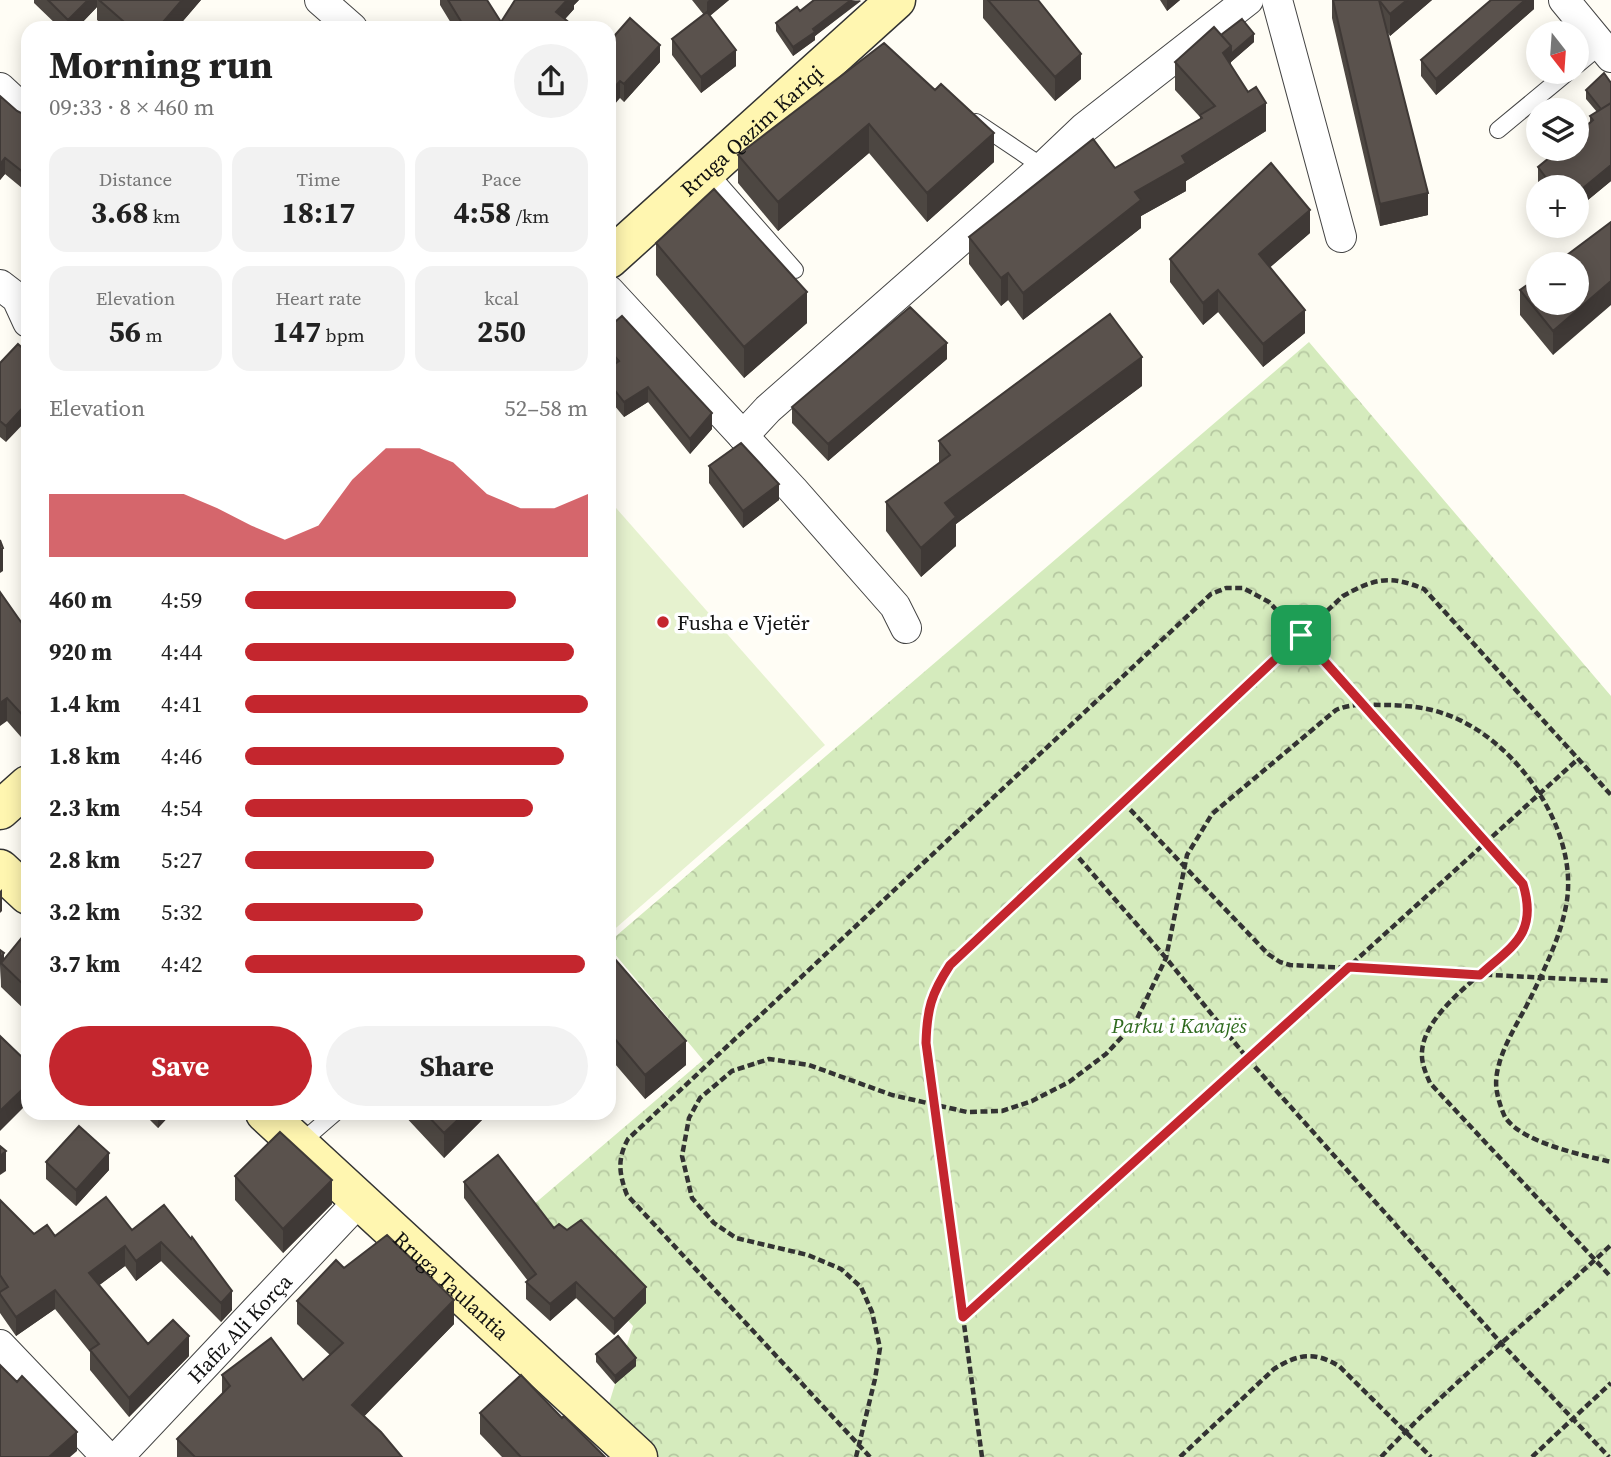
<!DOCTYPE html>
<html lang="en">
<head>
<meta charset="utf-8">
<style>
  body { margin:0; font-family:"Source Serif 4",serif; background:#f2f2f2; color:#222; height:100vh; display:flex; flex-direction:column; font-size:26px; white-space:nowrap }
  * { box-sizing:border-box; margin:0 }
  p { font-size:23px; color:#767676 }
  .icon { flex:none; width:38px; height:38px; fill:none; stroke:currentColor; stroke-width:2; stroke-linecap:round; stroke-linejoin:round }
  .map { position:relative; flex:1; overflow:hidden }
  .drawer { position:absolute; left:21px; top:21px; width:595px; height:1099px; display:flex; flex-direction:column; background:#fff; border-radius:21px; box-shadow:0 4px 18px #0003 }
  .drawer>* { flex:none }
  .needle { width:46px; rotate:163deg }
  .tools { position:absolute; left:1526px; top:21px; display:grid; gap:14px }
  .tools a { display:grid; place-items:center; width:63px; height:63px; border-radius:50%; background:#fff; box-shadow:0 4px 18px #0003; font-size:35px }
  .pin { position:absolute; display:grid; place-items:center; width:60px; height:60px; color:#fff; margin:-30px; border-radius:14px; box-shadow:0 4px 10px #0006 }
  .round { display:grid; place-items:center; flex:none; width:74px; height:74px; border-radius:37px; background:#f2f2f2 }
  .head { display:flex; align-items:center; justify-content:space-between; height:119px; padding:0 28px }
  h1 { font-size:38px; font-weight:700; line-height:52px }
  .figures { display:grid; grid-template-columns:repeat(3,1fr); gap:10px; height:119px; padding:7px 28px }
  .figures div { display:grid; align-content:center; border-radius:18px; background:#f2f2f2; text-align:center }
  .figures b { font-size:30px; font-weight:700 }
  .figures small { font-size:19px; font-weight:400 }
  .figures p { font-size:19px }
  .chart { height:196px; padding:14px 28px }
  .chart p { display:flex; justify-content:space-between }
  .chart svg { width:100%; height:126px; margin-top:7px; fill:#c4262e; opacity:.7 }
  .button { display:flex; gap:14px; margin-top:auto; padding:14px 28px }
  .button a { flex:1; height:80px; border-radius:42px; background:#c4262e; color:#fff; font-size:28px; font-weight:700; line-height:80px; text-align:center }
  .button a+a { background:#f2f2f2; color:#222 }
  ul { padding:0 28px; list-style:none; font-size:23px }
  li { display:grid; grid-template-columns:112px 84px 1fr; align-items:center; height:52px }
  li i { height:18px; border-radius:9px; background:#c4262e }
  .map>svg:first-child { display:block }
  .park { fill:url(#park-crowns) }
  .pitch { fill:#e6f2cf }
  .lines { fill:none; stroke-linecap:round; stroke-linejoin:round }
  .lane-casing { stroke:#444; stroke-width:18 }
  .street-casing { stroke:#444; stroke-width:32 }
  .secondary-casing { stroke:#333; stroke-width:41 }
  .path { stroke:#333; stroke-width:4.5; stroke-dasharray:7 3.5; stroke-linecap:butt }
  .lane { stroke:#fff; stroke-width:16 }
  .street { stroke:#fff; stroke-width:30 }
  .secondary { stroke:#fff6b0; stroke-width:38 }
  .wall { fill:#4d4742 }
  .shaded-wall { fill:#3f3936 }
  .building { fill:#5a524d; stroke:#3f3936; stroke-width:2 }
  .route-casing { stroke:#fff; stroke-width:14 }
  .route { stroke:#c4262e; stroke-width:9 }
  .poi-dot { fill:#c4262e; stroke:#fff; stroke-width:2.5 }
  .labels { text-anchor:middle; dominant-baseline:central; stroke-width:7; stroke-linejoin:round; paint-order:stroke }
  .street-label { font-size:21px; fill:#111; stroke:#fff }
  .poi-label { font-size:21px; fill:#111; stroke:#fff; text-anchor:start }
  .park-label { font-size:21px; font-style:italic; fill:#2f6b1f; stroke:#fff }
</style>
</head>
<body>
<div class="map">
<svg width="1611" height="1457" viewBox="0 0 1611 1457">
  <defs>
    <pattern id="park-crowns" width="20" height="18" patternUnits="userSpaceOnUse" patternTransform="scale(1.75)"><rect width="20" height="18" fill="#d5ebbd"/><path d="M2 6a3 3 0 1 1 6 0M12 15a3 3 0 1 1 6 0" fill="none" stroke="#b6c8a1"/></pattern>
  </defs>
  <rect width="100%" height="100%" fill="#fffdf5"/>
  <!-- park -->
  <path class="park" d="M1309 342 1611 696V1457H657L607 1410 633 1326 526 1211 703 1060 609 947V942Z"/>
  <!-- pitch -->
  <path class="pitch" d="M609 500 825 745 609 934Z"/>
  <g class="lines">
    <!-- lane casing -->
    <g class="lane-casing">
      <path id="lane" d="M1577 65 1601 45
        M976 122 1043 167
        M1498 130 1568 72
        M707 170 795 270
        M299 1144 335 1113"/>
    </g>
    <!-- street casing -->
    <g class="street-casing">
      <g id="street">
        <path d="M320 0 352 28"/>
        <path d="M1277 0 1341 237"/>
        <path d="M1564 0 1611 57"/>
        <path d="M0 88 28 114"/>
        <path d="M0 285 17 298 28 322"/>
        <path d="M609 291 793 490 895 606 906 628"/>
        <path d="M743 436 768 409 1043 167 1084 128 1248 0"/>
        <path d="M0 1345 107 1457"/>
        <path id="s1" d="M118 1457 360 1200"/>
      </g>
    </g>
    <!-- secondary casing -->
    <g class="secondary-casing">
      <g id="secondary">
        <path id="s2" d="M609 259 896 0"/>
        <path d="M0 810 28 785"/>
        <path d="M0 869 28 895"/>
        <path id="s3" d="M265 1113 638 1457"/>
      </g>
    </g>
    <!-- path -->
    <path class="path" d="M1123 802 1268 954 1280 962 1290 965 1611 981
      M1072 850 1166 958 1248 1059 1501 1343 1609 1457
      M963 1316 1578 759
      M856 1457 875 1379 880 1348 872 1312 861 1287 841 1269 808 1255 736 1238 714 1223 692 1198 682 1156 689 1118 700 1098 732 1071 769 1059 809 1065 892 1095 967 1112 1002 1111 1032 1101 1069 1082 1106 1054 1135 1023 1166 958 1187 855 1212 814 1336 710C1352 703 1366 705 1383 705 1403 705 1426 707 1445 714 1515 738 1581 830 1566 906 1560 938 1544 970 1530 999 1517 1025 1491 1063 1497 1092 1498 1099 1502 1111 1505 1117 1522 1143 1583 1155 1611 1162
      M870 1457 627 1195C619 1174 617 1159 628 1139L1211 594 1226 588H1243L1269 602 1365 705 1523 884C1528 900 1530 917 1523 933 1497 967 1424 1008 1422 1052 1421 1062 1426 1074 1430 1083L1611 1277
      M982 1457 926 1043C926 1009 931 994 949 965L1343 596C1375 578 1390 575 1424 589L1611 795
      M1180 1457 1274 1369C1298 1354 1314 1351 1339 1366L1431 1457
      M1381 1457C1453 1381 1535 1316 1611 1245
      M1532 1457 1611 1383"/>
    <!-- lane -->
    <use href="#lane" class="lane"/>
    <!-- street -->
    <use href="#street" class="street"/>
    <!-- secondary -->
    <use href="#secondary" class="secondary"/>
  </g>
  <!-- wall -->
  <path class="wall" d="M34 0H201L177 28H107L97 20V7L77 28H60L34 3Z
    M440 0H487L501 22 515 0H579L574 5V9L565 19 576 28H454L440 5Z
    M692 0H729L710 16 736 66 701 93 672 55V39L704 15Z
    M861 0 815 36V40L793 56 776 31V23L800 11Z
    M983 0H1038L1081 79 1055 101 983 18Z
    M1160 0H1180L1167 11Z
    M1332 0H1432L1390 36 1388 33 1428 215 1380 226 1332 18Z
    M1534 0V9L1436 95 1421 76V60Z
    M1221 35 1254 42 1231 62V65L1266 131 1186 181V191L1141 216V228L1023 320 1008 300 1001 306 969 264V237L1115 168 1200 119V117L1175 90V62Z
    M609 42 660 62 624 102 620 98Z
    M884 43 994 162 927 222 869 153 778 231 738 183V155Z
    M1604 73 1611 181 1577 209V187H1541L1538 184V167L1590 122V116L1597 112 1586 99V90Z
    M0 96 17 111 25 115H28V193L5 174 0 180Z
    M1611 222 1553 355 1520 315V290Z
    M1310 233 1270 267 1305 333 1263 367 1218 312 1203 325 1170 282V259Z
    M656 243 807 323 744 378 656 275Z
    M609 327 712 429 690 454 648 402 624 417 609 399V368L611 367 609 365Z
    M18 344 6 442 0 437V363Z
    M947 359 828 461 792 423V407Z
    M1142 386 956 524V546L921 577 886 531V502L939 463V441Z
    M709 466 779 500 743 528 709 483Z
    M0 592 28 632V745L7 721Z
    M28 930V1013L1 987 0 950 4 959Z
    M609 962 686 1065 645 1099 609 1057Z
    M143 1113H172L158 1128Z
    M402 1113H489L444 1158Z
    M46 1162 109 1170 76 1206 46 1179Z
    M235 1176 332 1204 283 1253 235 1200Z
    M464 1182 554 1228 646 1303 614 1335 576 1298 550 1321 526 1299V1282L528 1281 464 1198Z
    M0 1200 34 1234 55 1236 132 1230 164 1205 232 1310 221 1322 161 1261 136 1281 125 1266 99 1285 148 1344 189 1356 129 1417 90 1370V1352L55 1309 16 1336 0 1313Z
    M344 1268 454 1324 364 1416 402 1457H177V1439L222 1394V1375L303 1380 330 1355 297 1324V1301Z
    M596 1354 636 1366 615 1384 596 1362Z
    M480 1413 562 1418 605 1457H502L480 1434Z"/>
  <!-- shaded-wall -->
  <path class="shaded-wall" d="M88 0H97V7L77 28H68V20Z
    M182 0H201L177 28H158Z
    M567 0H579L574 5V9L557 28 556 12Z
    M709 0H729L707 18V2Z
    M851 0 861 1 815 36V40L793 56V47L813 29Z
    M1167 0H1180L1167 11Z
    M1407 0H1432L1390 36V14Z
    M1525 0H1534V9L1436 95V79Z
    M1254 34V42L1231 62V73L1223 53 1231 46Z
    M660 45V62L624 102V84Z
    M736 50V66L701 93V77Z
    M1081 54V79L1055 101V77Z
    M620 81V98L609 111V93Z
    M1266 103V131L1186 181V191L1141 216V228L1023 320V293L1135 192 1182 156Z
    M869 124V153L778 231V202Z
    M994 133V162L927 222V193Z
    M5 158V174L0 180V164Z
    M1611 165V181L1577 209V193Z
    M1428 193V215L1380 226V204Z
    M1310 210V233L1259 277V254Z
    M1008 273V300L1001 306V278Z
    M1611 281V305L1553 355V331Z
    M1218 290V312L1203 325V303Z
    M807 292V323L744 378V347Z
    M1305 310V333L1263 367V344Z
    M947 343V359L828 461V444Z
    M1142 357V386L956 524V546L921 577V548L945 503Z
    M648 387V402L624 417V402Z
    M28 402V419L6 442V426Z
    M712 413V429L690 454V439Z
    M779 484V500L743 528V511Z
    M3 548V571L0 573V550Z
    M7 698V721L0 726V703Z
    M2 889V911L0 913V891Z
    M4 953V966L1 963 0 980V958Z
    M686 1041V1065L645 1099V1075Z
    M28 1084V1103L0 1131V1111Z
    M158 1113H172L158 1128Z
    M465 1113H489L444 1158V1133Z
    M6 1151V1171L0 1175V1156Z
    M109 1153V1170L76 1206V1190Z
    M332 1180V1204L283 1253V1229Z
    M161 1242V1261L136 1281V1261Z
    M125 1246V1266L89 1293V1273Z
    M576 1282V1298L550 1321V1304Z
    M646 1287V1303L614 1335V1319Z
    M55 1290V1309L16 1336V1317Z
    M232 1291V1310L221 1322V1303Z
    M454 1300V1324L352 1429V1405Z
    M189 1336V1356L129 1417V1398Z
    M636 1358V1366L615 1384V1376Z
    M77 1432V1451L70 1457H49Z"/>
  <!-- building -->
  <path class="building" d="M48 0H88L68 20Z
    M99 0H182L158 28H131Z
    M448 0H487L501 22 515 0H567L556 12 576 28H465Z
    M814 0H851L813 29 815 32 793 47 776 23 797 7 800 11Z
    M988 0H1038L1081 54 1055 77Z
    M1333 0H1379L1428 193 1380 204Z
    M1379 0H1407L1390 14Z
    M1491 0H1525L1436 79 1421 60Z
    M707 12 736 50 701 77 672 39Z
    M630 18 660 45 624 84 620 81 609 93V42Z
    M1242 19 1254 34 1231 54V46L1221 35Z
    M1214 27 1231 46 1223 53 1248 92 1256 87 1266 103 1182 156 1186 163 1135 192 1141 200 1023 293 1008 273 1001 278 969 237 1093 139 1115 168 1202 118 1200 115 1215 106 1175 62Z
    M884 43 935 90 941 84 994 133 927 193 869 124 778 202 738 155Z
    M1604 73 1611 83V103L1601 109 1586 90Z
    M0 96 17 111 25 115H28V176L5 158 0 164Z
    M1611 103V165L1577 193V187H1553L1538 167 1560 149H1577V134L1593 120 1590 116Z
    M1271 163 1310 210 1259 254 1305 310 1263 344 1218 290 1203 303 1170 259Z
    M714 189 807 292 744 347 656 243Z
    M1611 222V281L1553 331 1520 290 1538 277V303H1577V264H1555Z
    M910 307 947 343 828 444 792 407Z
    M1110 314 1142 357 945 503 956 517 921 548 886 502 950 455 939 441Z
    M622 316 712 413 690 439 648 387 624 402 609 383V368L619 361 609 350V327Z
    M18 344 28 353V402L6 426 0 421V363Z
    M741 443 779 484 743 511 709 466Z
    M0 540 3 548 0 550Z
    M0 592 28 632V721L7 698 0 703Z
    M28 930V989L1 963Z
    M0 950 4 953 0 958Z
    M614 958 686 1041 645 1075 609 1032V962Z
    M0 1036 28 1063V1084L0 1111Z
    M425 1113H465L444 1133Z
    M79 1126 109 1153 76 1190 46 1162Z
    M280 1132 332 1180 283 1229 235 1176Z
    M0 1146 6 1151 0 1156Z
    M498 1155 554 1228 559 1224 567 1230 581 1220 646 1287 614 1319 576 1282 550 1304 526 1282 536 1274 464 1182Z
    M106 1197 132 1230 164 1205 191 1239 192 1237 232 1291 221 1303 161 1242 136 1261 125 1246 89 1273 148 1344 173 1320 189 1336 129 1398 90 1350 99 1344 55 1290 16 1317 0 1294V1292L8 1287 0 1275V1200L34 1234 47 1225 55 1236Z
    M387 1235 454 1300 352 1405 381 1432 402 1457H195L177 1439 230 1386 222 1375 271 1338 303 1380 343 1343 297 1301 336 1260 344 1268Z
    M618 1336 636 1358 615 1376 596 1354Z
    M0 1365 17 1382 22 1376 77 1432 49 1457H0Z
    M521 1375 562 1418 564 1416 605 1457H521L480 1413Z"/>
  <g class="lines">
    <!-- route casing -->
    <g class="route-casing">
      <path id="route" d="M1301 635 1523 884C1538 934 1513 945 1480 975L1349 967 963 1317 926 1043C927 1009 931 994 950 965Z"/>
    </g>
    <!-- route -->
    <use href="#route" class="route"/>
  </g>
  <!-- markers -->
  <circle class="poi-dot" cx="663" cy="622" r="7"/>
  <g class="labels">
    <!-- street labels -->
    <g class="street-label">
      <text stroke="none"><textPath href="#s2" startOffset="192">Rruga Qazim Kariqi</textPath></text>
      <text stroke="none"><textPath href="#s3" startOffset="254">Rruga Taulantia</textPath></text>
      <text stroke="none"><textPath href="#s1" startOffset="177">Hafiz Ali Korça</textPath></text>
    </g>
    <!-- poi labels -->
    <g class="poi-label">
      <text x="677" y="622">Fusha e Vjetër</text>
    </g>
    <!-- park labels -->
    <g class="park-label">
      <text x="1179" y="1025">Parku i Kavajës</text>
    </g>
  </g>
</svg>
<div class="tools">
<a><svg class="needle" viewBox="-14 -14 28 28"><path d="M0-13l5 13h-10z" fill="#e53935"/><path d="M0 13l5-13h-10z" fill="#767676"/></svg></a>
<a><svg class="icon" aria-label="layers" viewBox="0 0 24 24"><path d="M12 4l9 5-9 5-9-5zM3 14l9 5 9-5"/></svg></a>
<a>+</a>
<a>−</a>
</div>
<div class="pin" style="left:1301px;top:635px;background:#1e9e55"><svg class="icon" aria-label="arrive" viewBox="0 0 24 24"><path d="M6 21V4h12l-3 4 3 4H6"/></svg></div>
<section class="drawer">
<div class="head"><div><h1>Morning run</h1><p>09:33 · 8 × 460 m</p></div><a class="round"><svg class="icon" aria-label="share" viewBox="0 0 24 24"><path d="M12 15V3M7 8l5-5 5 5M5 13v7h14v-7"/></svg></a></div>
<div class="figures">
<div><p>Distance</p><b>3.68<small> km</small></b></div>
<div><p>Time</p><b>18:17</b></div>
<div><p>Pace</p><b>4:58<small> /km</small></b></div>
</div>
<div class="figures">
<div><p>Elevation</p><b>56<small> m</small></b></div>
<div><p>Heart rate</p><b>147<small> bpm</small></b></div>
<div><p>kcal</p><b>250</b></div>
</div>
<div class="chart"><p><span>Elevation</span>52–58 m</p>
<svg viewBox="0 0 160 44" preserveAspectRatio="none"><path d="M0 44V22L10 22L20 22L30 22L40 22L50 27L60 33L70 38L80 33L90 17L100 6L110 6L120 11L130 22L140 27L150 27L160 22V44z"/></svg>
</div>
<ul>
<li><b>460 m</b>4:59<i style="width:79%"></i></li>
<li><b>920 m</b>4:44<i style="width:96%"></i></li>
<li><b>1.4 km</b>4:41<i style="width:100%"></i></li>
<li><b>1.8 km</b>4:46<i style="width:93%"></i></li>
<li><b>2.3 km</b>4:54<i style="width:84%"></i></li>
<li><b>2.8 km</b>5:27<i style="width:55%"></i></li>
<li><b>3.2 km</b>5:32<i style="width:52%"></i></li>
<li><b>3.7 km</b>4:42<i style="width:99%"></i></li>
</ul>
<div class="button"><a>Save</a><a>Share</a></div>
</section>
</div>
</body>
</html>
